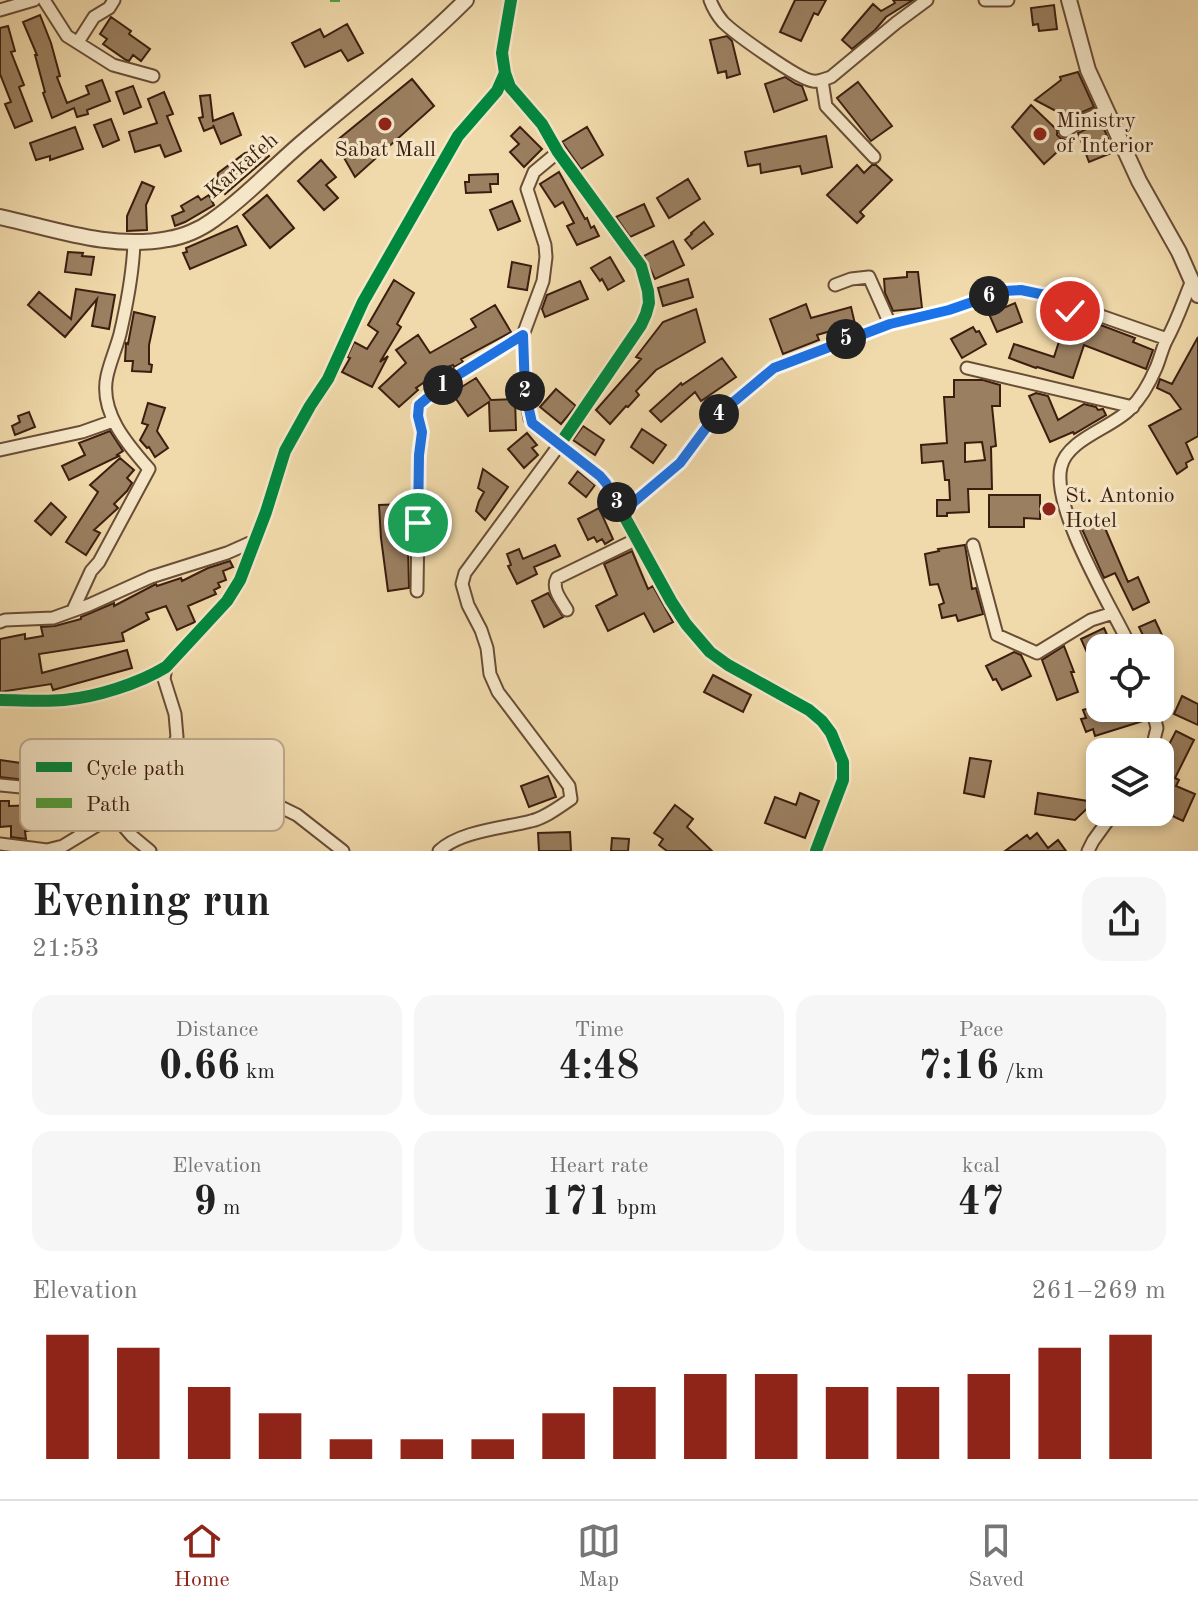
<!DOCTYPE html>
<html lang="en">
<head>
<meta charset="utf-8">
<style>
  body { margin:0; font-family:"Old Standard TT",serif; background:#f6f6f6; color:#222; height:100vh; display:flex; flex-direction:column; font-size:30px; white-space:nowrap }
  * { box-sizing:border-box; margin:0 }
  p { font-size:26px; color:#767676 }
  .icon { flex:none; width:44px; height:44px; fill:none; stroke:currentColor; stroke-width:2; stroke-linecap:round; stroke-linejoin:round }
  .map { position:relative; height:851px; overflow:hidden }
  .sheet { display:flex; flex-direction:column; background:#fff; flex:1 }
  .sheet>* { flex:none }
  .buttons { position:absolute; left:1086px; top:634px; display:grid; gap:16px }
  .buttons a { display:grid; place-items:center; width:88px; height:88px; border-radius:16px; background:#fff; box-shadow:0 4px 12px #0003; font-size:40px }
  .pin { position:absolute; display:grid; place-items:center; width:68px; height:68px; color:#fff; margin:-34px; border:4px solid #fff; border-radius:50%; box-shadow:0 2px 8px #0007 }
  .km { position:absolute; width:40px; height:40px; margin:-20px; border-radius:50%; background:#222; color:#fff; font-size:22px; line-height:40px; text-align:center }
  .round { display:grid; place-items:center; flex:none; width:84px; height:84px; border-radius:24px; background:#f6f6f6 }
  .summary { display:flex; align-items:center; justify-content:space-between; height:136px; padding:0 32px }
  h1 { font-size:44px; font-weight:700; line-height:60px }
  .metrics { display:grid; grid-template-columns:repeat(3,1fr); gap:12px; height:136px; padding:8px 32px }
  .metrics div { display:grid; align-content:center; border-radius:20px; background:#f6f6f6; text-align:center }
  .metrics b { font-size:40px; font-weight:700 }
  .metrics small { font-size:22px; font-weight:400 }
  .metrics p { font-size:22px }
  .chart { height:224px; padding:16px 32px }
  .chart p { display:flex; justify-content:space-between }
  .chart svg { width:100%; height:144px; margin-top:8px; stroke:#8f2418; stroke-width:6 }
  .tab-bar { display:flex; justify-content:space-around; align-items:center; height:112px; border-top:2px solid #e0e0e0; background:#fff; font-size:22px; color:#767676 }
  .tab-bar a { display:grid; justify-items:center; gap:4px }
  .tab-bar .active { color:#8f2418 }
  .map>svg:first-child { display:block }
  .building { fill:#9a7f60; stroke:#3c1e0f; stroke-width:2; fill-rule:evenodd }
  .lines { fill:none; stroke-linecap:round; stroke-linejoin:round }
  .minor-casing { stroke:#694d36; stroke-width:15 }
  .tertiary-casing { stroke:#694d36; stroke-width:18 }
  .minor { stroke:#f5e6c8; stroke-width:11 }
  .tertiary { stroke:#f5e6c8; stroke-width:14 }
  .quiet { stroke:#54a23f; stroke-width:10; stroke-dasharray:20 10; stroke-linecap:butt }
  .cycleway-casing { stroke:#f5e6c8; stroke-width:17 }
  .cycleway { stroke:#00873e; stroke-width:12 }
  .route-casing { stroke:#fff; stroke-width:16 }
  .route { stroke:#1a73e8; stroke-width:10 }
  .poi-dot { fill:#8f2418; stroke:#f5e6c8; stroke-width:3 }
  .labels { text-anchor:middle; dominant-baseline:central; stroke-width:6; stroke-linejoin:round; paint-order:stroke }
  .poi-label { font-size:22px; fill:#3c1e0f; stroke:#f5e6c8; text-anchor:start }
  .street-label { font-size:22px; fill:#3c1e0f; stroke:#f5e6c8 }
  .key { fill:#f5e6c8; stroke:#beaa90; stroke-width:2 }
  .key-label { font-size:22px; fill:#3c1e0f }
</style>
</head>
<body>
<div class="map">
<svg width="1198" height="851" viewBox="0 0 1198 851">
  <rect width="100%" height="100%" fill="#f0d9aa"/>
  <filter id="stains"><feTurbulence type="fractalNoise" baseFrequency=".0025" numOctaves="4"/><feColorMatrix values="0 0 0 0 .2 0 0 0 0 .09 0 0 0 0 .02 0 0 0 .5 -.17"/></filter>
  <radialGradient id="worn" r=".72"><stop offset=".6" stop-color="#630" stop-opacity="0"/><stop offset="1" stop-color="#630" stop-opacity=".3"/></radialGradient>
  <!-- building -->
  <path class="building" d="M795 0H826L818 15 814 13 801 41 780 32Z
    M893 0H913L886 17 875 30 852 49 842 40 873 4 881 11 895 3Z
    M1054 5 1057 29 1039 31 1038 24 1033 25 1031 8Z
    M40 15 51 43 60 76 57 77 67 103 89 94 86 86 102 80 110 101 87 110 88 114 77 117 74 108 52 118 43 93 45 92 35 55H37L23 22Z
    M111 17 131 31 129 34 150 49 141 61 133 55 129 61 126 60 103 44 107 39 100 34Z
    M347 24 363 53 348 61 341 50 305 67 292 43 320 29 324 37Z
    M8 26 15 51 11 52 24 85 19 87 32 121 15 128 5 104 11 102 0 74V28Z
    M727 36 732 41 740 74 727 78 726 71 718 73 710 40Z
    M1078 72 1094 107 1069 118 1035 100 1061 80 1060 77Z
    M785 77 796 84 802 86 807 100 774 112 765 84Z
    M412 79 434 106 355 177 335 142Z
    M858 82 892 126 871 141 837 98Z
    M133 86 141 107 124 114 116 92Z
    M164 92 173 114 167 116 181 151 165 157 160 145 135 152 129 132 157 123 148 99Z
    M210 95 213 121 233 113 241 135 221 144 213 125 214 127 204 131 199 118 203 117 200 96Z
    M1031 105 1057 130V135L1060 138 1069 141 1044 164 1012 127Z
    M111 119 119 140 103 147 94 125Z
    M1101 122 1114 152 1089 162 1078 133Z
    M75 127 83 149 50 160V156L36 160 30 143Z
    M520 127 542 149 524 167 510 152 519 144 511 136Z
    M587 127 603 155 581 169 562 142Z
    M826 136 832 167 802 174 800 166 761 173 760 164 748 166 745 152Z
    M265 150 269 156 225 194 221 189 215 193 218 173 245 153Z
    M321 160 336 177 326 185 338 198 324 210 298 181Z
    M857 165 864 173 872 165H876L892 180 860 212 864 216 857 223 827 195Z
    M559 172 585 219 587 218 591 228 594 226 599 236 577 245 567 226 574 223 563 202 555 207 540 184Z
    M498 174V184H490L491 192 466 193 465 182H469V175Z
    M688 179 700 199 669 218 657 198Z
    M142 182 154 187 146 205 147 230 127 231V216Z
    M209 195 214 205 185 222 175 226 172 216 184 211 181 206 198 196 201 200Z
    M267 195 294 228 270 248 243 215Z
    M512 201 520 221 498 230 490 210Z
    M644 204 654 226 630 237 616 217Z
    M704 222 713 234 692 249 685 240 692 234 691 233Z
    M237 226 246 245 190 269 183 253 187 252 186 248Z
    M673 241 684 265 655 279 644 256Z
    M68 252 83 253 82 256 94 257 91 275 65 272Z
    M610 257 624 281 608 290 602 279 600 281 591 268Z
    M512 262 531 266 527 290 508 287Z
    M907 272H918L922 308 893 311 885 293 884 279 907 277Z
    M688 279 693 297 663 306 658 288Z
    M394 280 414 293 397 324 401 327 380 362 388 356 372 387 342 372 350 358 347 357 354 342 367 349 378 332 368 325Z
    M580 281 588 299 545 317 542 309 547 295Z
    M76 289 115 295 109 329 92 326 97 299 65 337 28 305 39 292 71 319Z
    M1015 303 1022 322 997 332 989 314Z
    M806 304 811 318 851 307 855 324 817 335 819 340 783 354 770 319Z
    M495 305 511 332 461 359 463 362 454 367 453 365 445 368 416 388 418 390 399 407 379 388 406 363 396 350 418 335 430 353 476 327 471 319Z
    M696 309 705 342 656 370 636 391 639 395 628 407 626 406 610 424 596 410 641 359 636 357 663 322Z
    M134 312 155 317 149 345V364L152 365 151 372 132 371 133 361H125L126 343 128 344Z
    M1066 320 1094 328 1095 324H1098L1135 338 1133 342 1153 350 1146 369 1084 345 1073 378 1037 367 1036 368 1009 358 1014 344 1054 357Z
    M973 327 976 332 979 331 986 344 962 358 951 339Z
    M1198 337V436L1186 443 1193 459 1186 463 1187 467 1177 474 1149 426 1181 409 1170 394 1157 388 1160 379 1172 384Z
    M722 358 736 377 701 401 695 392 661 422 650 411 681 383 682 385Z
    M476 378 491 400 515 399 516 430 490 431 489 402 468 416 452 393Z
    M954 380H983L1000 385V406H992L996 446 991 447 992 489H968L969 512 947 513V516H937V500H950L949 480H945L943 461 922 463 921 445 947 443 944 397H954ZM982 442 985 460 965 462V443Z
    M556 389 576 406 561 424 540 407Z
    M1036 393 1048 396 1058 420 1084 404 1096 407 1098 410 1103 409 1106 415 1074 434 1073 432 1050 442 1029 396Z
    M148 403 165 408 157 431 168 448 155 457 149 447 147 448 140 440 148 425 142 423Z
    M29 412 35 427 15 435 12 426 20 422 18 416Z
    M583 426 604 440 595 455 573 440Z
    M642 429 666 445 653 463 631 447Z
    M110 431 123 451 117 455 119 456 69 480 62 466 85 455 79 443Z
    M527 433 537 445 532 448 538 455 524 468 508 449Z
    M120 458 134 470 127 478 132 483 127 491 114 504 118 508 94 530 100 533 86 555 66 542 98 492 90 485Z
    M483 469 508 487 485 520 476 511 479 501 484 492 478 488Z
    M578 471 595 485 586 497 569 483Z
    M989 495H1040V519L1024 518V527H989Z
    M51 503 66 517 51 535 35 521Z
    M407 504 409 588 388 591 381 538 379 505Z
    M599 508 613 539 605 544 602 539 597 542 594 537 588 540 578 519Z
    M1102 521 1128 582 1138 577 1149 602 1133 610 1115 573 1104 578 1082 529Z
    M555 545 560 556 534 567 537 574 517 584 508 566 511 565 507 554 519 549 523 559Z
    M965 545 972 589 976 588 983 614 958 621 956 615 942 618 939 605 944 603 938 584 930 585 925 554 939 551 938 549Z
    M632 551 648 589 653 586 673 622 654 632 644 613 608 631 596 606 617 595 604 564Z
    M230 561 233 567 223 571 226 580 218 583 220 587 214 590 216 594 188 606 195 622 177 630 166 606 146 613 149 619 122 633 124 641 39 654 42 673 127 650 132 668 53 690 51 684 0 692V639L25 634V639L43 636 41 627 55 626 81 619V617L114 603V606L154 585 156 584 157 586 181 578 182 581 208 568Z
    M548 593 563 617 544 627 532 601Z
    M1155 620 1168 648H1149L1139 627Z
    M1104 628 1113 648H1100V678L1091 656 1089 657 1081 639Z
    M1064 646 1074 672H1071L1078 692 1057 700 1042 660Z
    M1014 652 1021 655 1031 676 1002 690 996 679 993 680 986 666Z
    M713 675 751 695 743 712 704 692Z
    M1182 696 1198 704V725L1174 714Z
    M1100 705V708H1143L1141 713 1145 715 1146 720 1095 736 1093 729 1086 732 1081 719 1086 718 1083 710Z
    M1176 731 1194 740 1175 778 1179 780 1176 786 1195 794 1183 821 1166 813 1169 805 1160 801V762Z
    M970 758 991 761 984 797 964 793Z
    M0 760 35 765 33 781 0 777Z
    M548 776 556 797 529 807 521 786Z
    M800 793 819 801 805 838 765 823 775 797 796 805Z
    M1038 793 1094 802 1075 820 1035 814Z
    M0 801H9V806L39 805V831H25L26 839 11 837V826L0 827Z
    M675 805 693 819 687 827 712 851H667L659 845 663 839 654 833Z
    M570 832 571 851H539L538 833Z
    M1037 833 1048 848 1058 840 1066 851H1005L1027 835 1030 839Z
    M612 838 629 839 628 851H611Z"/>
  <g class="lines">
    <!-- minor casing -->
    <g class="minor-casing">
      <path id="minor" d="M44 0 67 36 113 65 153 76
        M511 0 502 53 505 73 510 87 542 124 558 152 641 266 648 291 649 303 646 314 641 325 560 444 606 483 671 601 686 624 710 652 728 665 809 710 822 721 831 733 843 762V780L816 851
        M710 0C713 8 717 15 723 22 734 33 799 80 813 81 819 82 825 79 831 77L896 23 927 0
        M985 0H1008
        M0 10 34 0
        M78 42 94 17 109 8 114 0
        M822 80 826 106 874 157
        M1065 131 1081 121 1106 111
        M835 285 851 279 869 277 890 324
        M967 368 1133 407
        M0 450 82 432 113 421
        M622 512 680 463 712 420 774 368 890 324 949 310 1004 291 1021 290 1045 295 1055 300 1070 311 1101 316 1167 339
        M973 545 997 635 1037 653 1091 620 1113 613
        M417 591 419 455 422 432 418 416 419 405 445 383 523 335
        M73 610 91 571 99 562 149 469C127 444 99 412 107 376 110 362 116 349 120 334 127 304 133 273 134 242
        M567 610C562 601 551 589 557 578L637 539
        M0 622 5 620 53 618 64 614 89 605 151 577 227 553 254 541
        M1131 648C1112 608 1051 509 1061 467 1067 439 1112 428 1130 409 1141 398 1150 382 1156 368 1160 359 1162 348 1167 339 1177 321 1183 302 1191 283
        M0 700C21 700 43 702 64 700 96 697 138 684 166 667L227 601 240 580 266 512 285 451 310 406 328 379 363 302 458 136 497 91 505 73
        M1151 752 1157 728 1152 708
        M168 757 224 779 297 815 343 851
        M0 785 21 787 99 805 114 815 132 836 150 851
        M0 844 47 850 63 846 114 815 149 783 172 750 177 737 175 714 164 679 166 667
        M439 851C460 831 504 828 531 821 545 818 559 807 571 799L569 786 498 692 490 674 487 648 481 630 468 605 462 584 465 573 560 444 535 426 530 419 525 391 523 335 543 281 546 257 545 245 527 189 534 172 558 152
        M1088 851 1093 841 1114 812"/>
    </g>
    <!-- tertiary casing -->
    <g class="tertiary-casing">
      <path id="tertiary" d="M1069 0 1088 70 1139 181 1179 252 1198 295
        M0 217C55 229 111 250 168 239 183 237 201 229 213 220 246 197 274 166 305 140 359 94 416 50 466 0"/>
    </g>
    <!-- minor -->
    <use href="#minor" class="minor"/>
    <!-- tertiary -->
    <use href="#tertiary" class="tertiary"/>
    <!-- quiet -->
    <path class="quiet" d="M335 2V0"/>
    <!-- cycleway casing -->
    <g class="cycleway-casing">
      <path id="cycleway" d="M511 0 502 53 505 73 510 87 542 124 558 152 641 266 648 291 649 303 646 314 641 325 560 444 606 483 671 601 686 624 710 652 728 665 809 710 822 721 831 733 843 762V780L816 851
        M0 700C21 700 43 702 64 700 96 697 138 684 166 667L227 601 240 580 266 512 285 451 310 406 328 379 363 302 458 136 497 91 505 73"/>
    </g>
    <!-- cycleway -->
    <use href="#cycleway" class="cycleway"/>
  </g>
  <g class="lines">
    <!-- route casing -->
    <g class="route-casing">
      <path id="route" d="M418 523 419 455 422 432 418 416 419 405 445 383 523 335 525 391 532 423 600 476 606 483 622 512 680 463 712 420 774 368 890 324 949 310 1004 291 1021 290 1045 295 1055 300 1070 311"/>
    </g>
    <!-- route -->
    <use href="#route" class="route"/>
  </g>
  <!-- markers -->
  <g class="poi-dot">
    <circle cx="385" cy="124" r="8"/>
    <circle cx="1040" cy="134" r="8"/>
    <circle cx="1049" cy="509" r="8"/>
  </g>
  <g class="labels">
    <!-- poi labels -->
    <g class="poi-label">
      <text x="1056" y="121">Ministry<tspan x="1056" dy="25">of Interior</tspan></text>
      <text x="385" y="150" text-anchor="middle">Sabat Mall</text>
      <text x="1065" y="496">St. Antonio<tspan x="1065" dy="25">Hotel</tspan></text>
    </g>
    <!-- street labels -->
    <g class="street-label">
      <text transform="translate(242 166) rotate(-41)">Karkafeh</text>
    </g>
  </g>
  <!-- legend -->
  <rect x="20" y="739" width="264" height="92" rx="12" class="key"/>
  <rect x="36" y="762" width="36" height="10" fill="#00873e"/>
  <rect x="36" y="798" width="36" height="10" fill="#54a23f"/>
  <g class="key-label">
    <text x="86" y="775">Cycle path</text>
    <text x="86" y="811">Path</text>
  </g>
  <rect width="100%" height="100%" filter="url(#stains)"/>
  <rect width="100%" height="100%" fill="url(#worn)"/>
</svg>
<div class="buttons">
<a><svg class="icon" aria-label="locate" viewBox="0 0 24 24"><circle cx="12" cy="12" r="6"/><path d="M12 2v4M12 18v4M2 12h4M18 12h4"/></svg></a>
<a><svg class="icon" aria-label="layers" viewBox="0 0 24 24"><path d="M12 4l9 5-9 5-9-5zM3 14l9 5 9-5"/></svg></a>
</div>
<div class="pin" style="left:418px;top:523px;background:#1e9e55"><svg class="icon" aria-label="arrive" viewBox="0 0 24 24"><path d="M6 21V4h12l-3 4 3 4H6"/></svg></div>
<div class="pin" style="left:1070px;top:311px;background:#d93025"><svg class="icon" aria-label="check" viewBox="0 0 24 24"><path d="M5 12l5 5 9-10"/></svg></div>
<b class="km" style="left:443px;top:385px">1</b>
<b class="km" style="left:525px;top:391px">2</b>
<b class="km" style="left:617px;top:502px">3</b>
<b class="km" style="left:719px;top:414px">4</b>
<b class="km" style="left:846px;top:339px">5</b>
<b class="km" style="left:989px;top:296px">6</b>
</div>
<section class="sheet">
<div class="summary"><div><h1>Evening run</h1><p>21:53</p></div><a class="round"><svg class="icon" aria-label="share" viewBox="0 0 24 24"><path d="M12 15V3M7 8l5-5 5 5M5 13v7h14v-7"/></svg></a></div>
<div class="metrics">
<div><p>Distance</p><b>0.66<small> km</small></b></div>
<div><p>Time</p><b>4:48</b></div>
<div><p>Pace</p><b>7:16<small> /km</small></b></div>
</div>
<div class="metrics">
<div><p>Elevation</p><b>9<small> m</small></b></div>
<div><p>Heart rate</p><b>171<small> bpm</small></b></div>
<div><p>kcal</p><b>47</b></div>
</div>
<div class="chart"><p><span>Elevation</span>261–269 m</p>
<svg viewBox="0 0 160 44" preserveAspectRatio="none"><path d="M5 44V6M15 44V10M25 44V22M35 44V30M45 44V38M55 44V38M65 44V38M75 44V30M85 44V22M95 44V18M105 44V18M115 44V22M125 44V22M135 44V18M145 44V10M155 44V6"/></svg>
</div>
</section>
<nav class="tab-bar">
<a class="active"><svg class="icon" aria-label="home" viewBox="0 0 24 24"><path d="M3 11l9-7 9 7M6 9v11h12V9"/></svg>Home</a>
<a><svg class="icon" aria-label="map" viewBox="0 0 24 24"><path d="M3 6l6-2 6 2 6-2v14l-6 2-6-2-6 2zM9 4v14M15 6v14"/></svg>Map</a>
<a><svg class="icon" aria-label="saved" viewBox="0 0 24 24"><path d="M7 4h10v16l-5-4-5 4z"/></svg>Saved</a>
</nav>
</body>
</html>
